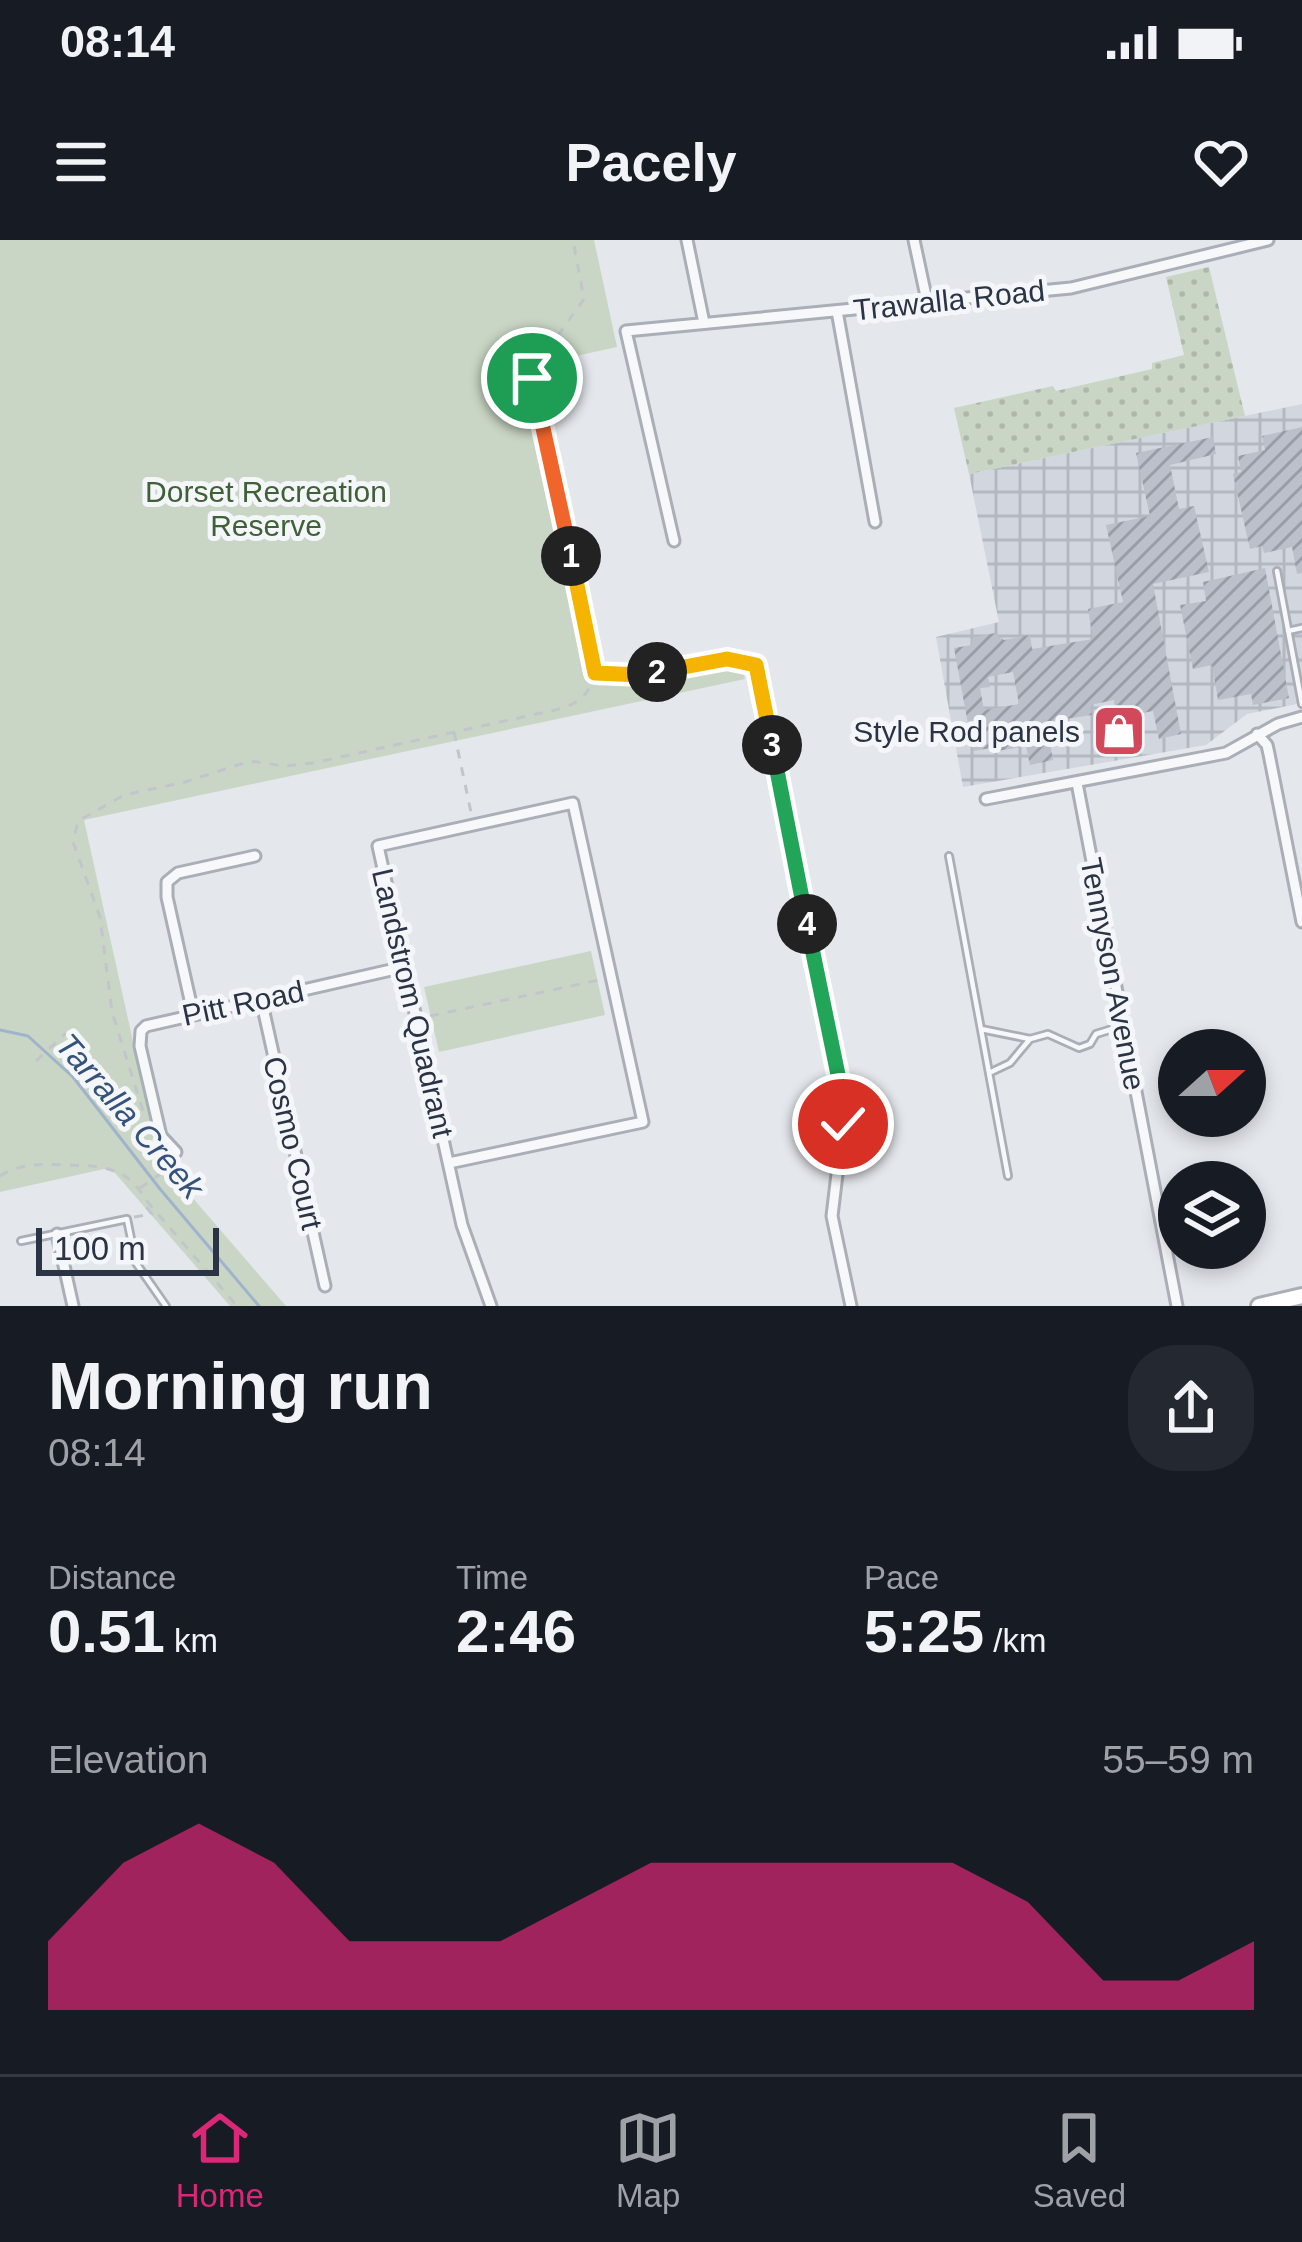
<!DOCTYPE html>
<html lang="en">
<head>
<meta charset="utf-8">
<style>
  body { margin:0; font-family:Helvetica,sans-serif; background:#242831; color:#f1f3f6; height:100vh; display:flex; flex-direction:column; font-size:45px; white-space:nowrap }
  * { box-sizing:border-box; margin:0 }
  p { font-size:39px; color:#9ea1a6 }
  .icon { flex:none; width:66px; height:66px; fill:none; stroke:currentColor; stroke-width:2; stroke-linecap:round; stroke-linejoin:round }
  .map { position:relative; height:1066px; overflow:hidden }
  .drawer { display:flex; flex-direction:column; background:#171b24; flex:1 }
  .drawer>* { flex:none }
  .needle { width:78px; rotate:69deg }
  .controls { position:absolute; left:1158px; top:789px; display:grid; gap:24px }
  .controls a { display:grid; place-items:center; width:108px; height:108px; border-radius:50%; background:#171b24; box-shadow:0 6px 18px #0003; font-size:60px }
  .scale { position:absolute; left:36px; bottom:30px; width:183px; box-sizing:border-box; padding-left:12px; border:6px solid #2b3445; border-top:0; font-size:33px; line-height:42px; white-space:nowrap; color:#2b3445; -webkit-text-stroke:9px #f4f6f9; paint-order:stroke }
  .pin { position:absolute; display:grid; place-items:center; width:102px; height:102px; color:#fff; margin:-51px; border:6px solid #fff; border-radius:50%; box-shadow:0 3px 12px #0007 }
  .km { position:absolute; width:60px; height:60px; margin:-30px; border-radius:50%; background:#222; color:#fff; font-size:33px; line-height:60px; text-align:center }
  .round { display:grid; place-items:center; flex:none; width:126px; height:126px; border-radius:48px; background:#242831 }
  .headline { display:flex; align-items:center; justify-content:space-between; height:204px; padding:0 48px }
  h1 { font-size:66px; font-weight:700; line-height:90px }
  .stats { display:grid; grid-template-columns:repeat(3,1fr); gap:18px; height:204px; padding:12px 48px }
  .stats div { display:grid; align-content:center }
  .stats b { font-size:60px; font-weight:700 }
  .stats small { font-size:33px; font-weight:400 }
  .stats p { font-size:33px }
  .chart { height:336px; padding:24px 48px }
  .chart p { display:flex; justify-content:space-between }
  .chart svg { width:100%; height:216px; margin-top:12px; fill:#db2777; opacity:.7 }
  .status { display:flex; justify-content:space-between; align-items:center; height:84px; padding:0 60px; background:#171b24; direction:ltr }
  .status svg { height:33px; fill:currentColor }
  header { display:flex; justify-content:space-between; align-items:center; height:156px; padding:0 48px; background:#171b24; font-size:54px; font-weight:700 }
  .tab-bar { display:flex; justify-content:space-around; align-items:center; height:168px; border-top:3px solid #363941; background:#171b24; font-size:33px; color:#9ea1a6 }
  .tab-bar a { display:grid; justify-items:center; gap:6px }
  .tab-bar .current { color:#db2777 }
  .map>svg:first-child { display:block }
  .industrial { fill:url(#industrial-grid) }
  .grass { fill:url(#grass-dots) }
  .park { fill:#c9d6c5 }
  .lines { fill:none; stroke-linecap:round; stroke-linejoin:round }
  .stream { stroke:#9fb4cc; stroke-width:3 }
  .building { fill:url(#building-hatch); fill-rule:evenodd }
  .lane-casing { stroke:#a9aeb7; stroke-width:10 }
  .street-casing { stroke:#a9aeb7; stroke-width:15 }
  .secondary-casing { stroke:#a9aeb7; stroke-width:20 }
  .path { stroke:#c2c5cb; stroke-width:3; stroke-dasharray:9 9; stroke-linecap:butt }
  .lane { stroke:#f7f8fa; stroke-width:4.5 }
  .street { stroke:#f7f8fa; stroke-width:9 }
  .secondary { stroke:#fff; stroke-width:14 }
  .split-1-casing { stroke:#fff; stroke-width:24 }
  .split-2-casing { stroke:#fff; stroke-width:24 }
  .split-3-casing { stroke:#fff; stroke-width:24 }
  .split-4-casing { stroke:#fff; stroke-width:24 }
  .split-5-casing { stroke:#fff; stroke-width:24 }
  .split-1 { stroke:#f0652b; stroke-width:15 }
  .split-2 { stroke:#f5b400; stroke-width:15 }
  .split-3 { stroke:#f5b400; stroke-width:15 }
  .split-4 { stroke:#22a559; stroke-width:15 }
  .split-5 { stroke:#22a559; stroke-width:15 }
  .labels { text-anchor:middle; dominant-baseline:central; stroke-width:10; stroke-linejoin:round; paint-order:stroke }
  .street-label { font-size:30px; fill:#2b3445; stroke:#f4f6f9 }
  .park-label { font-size:30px; fill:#3f6138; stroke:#f4f6f9 }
  .poi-label { font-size:30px; fill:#2b3445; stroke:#f4f6f9; text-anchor:end }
  .water-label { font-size:33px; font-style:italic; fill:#34527a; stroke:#f4f6f9 }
</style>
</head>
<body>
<div class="status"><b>08:14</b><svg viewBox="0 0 49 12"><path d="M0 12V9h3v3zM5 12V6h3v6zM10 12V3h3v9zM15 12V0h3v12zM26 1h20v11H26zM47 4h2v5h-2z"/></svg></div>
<header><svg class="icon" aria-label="menu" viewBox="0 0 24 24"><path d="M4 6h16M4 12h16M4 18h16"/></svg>Pacely<svg class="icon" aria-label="heart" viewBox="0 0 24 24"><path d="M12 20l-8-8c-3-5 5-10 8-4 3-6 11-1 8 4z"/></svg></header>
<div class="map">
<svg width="1302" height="1066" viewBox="0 0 1302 1066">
  <defs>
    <pattern id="industrial-grid" width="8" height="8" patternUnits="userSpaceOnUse" patternTransform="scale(3)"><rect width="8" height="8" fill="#d2d6de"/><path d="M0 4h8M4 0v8" fill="none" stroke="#b4b8c0"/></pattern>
    <pattern id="grass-dots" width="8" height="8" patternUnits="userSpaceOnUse" patternTransform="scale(3)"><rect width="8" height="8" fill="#c9d6c5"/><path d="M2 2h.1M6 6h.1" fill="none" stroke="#adb8ab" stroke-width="1.8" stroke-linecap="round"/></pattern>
    <pattern id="building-hatch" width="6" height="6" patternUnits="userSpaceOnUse" patternTransform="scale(3)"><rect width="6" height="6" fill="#bbc0ca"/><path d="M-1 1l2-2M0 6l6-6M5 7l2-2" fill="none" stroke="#989da6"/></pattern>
  </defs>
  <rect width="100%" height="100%" fill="#e4e7ec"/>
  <!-- industrial -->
  <path class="industrial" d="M1302 164V463L1247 474 1206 505 963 547 936 397 999 382 969 234Z"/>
  <!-- grass -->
  <path class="grass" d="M1209 27 1245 176 969 234 954 168 1053 146 1056 151 1152 129V123L1184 115 1166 37Z"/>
  <!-- park -->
  <path class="park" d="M0 0H594L617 107 548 122 545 148 604 432 728 413 739 418 745 439 84 580 159 919 286 1066H230L115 933 104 929 0 952Z
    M591 711 605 775 439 812 424 747Z"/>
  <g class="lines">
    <!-- stream -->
    <path class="stream" d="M0 790 28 796 73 837 160 949 259 1066"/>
  </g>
  <!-- building -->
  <path class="building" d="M1302 187V333L1297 334 1292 307 1264 313 1262 306 1250 309 1233 234 1241 232 1238 216 1265 210 1262 196Z
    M1213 197 1216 214 1170 225 1179 269 1194 266 1209 332 1153 344 1181 494 1159 499 1153 471 1118 478 1114 460 1090 465 1092 475 1046 482 1053 520 1030 525 1026 506 992 512 991 508 973 511 954 408 972 405 971 398 995 393 1004 400 1030 395 1032 409 1093 399 1088 369 1123 362 1106 285 1150 276 1136 213ZM1013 432 1019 464 984 470 980 448 990 447 988 437Z
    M1265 328 1289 458 1253 465 1251 454 1218 460 1212 425 1193 429 1180 365 1206 361 1203 342Z"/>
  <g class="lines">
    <!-- lane casing -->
    <g class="lane-casing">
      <path id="lane" d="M1277 331 1302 464
        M1288 391 1302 388
        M949 616 1008 936
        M981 789 1030 799 1048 794 1079 808 1090 804 1096 794 1122 786
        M989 833 1010 823 1030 799
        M21 1001 127 979 136 1023 166 1066"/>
    </g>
    <!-- street casing -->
    <g class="street-casing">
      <path id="street" d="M687 0 704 83
        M914 0 927 61
        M837 71 875 282
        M674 301 626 91 1071 48 1268 0
        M756 425 843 858V884L832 976 851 1066
        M1257 494 1267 505 1269 514 1302 682
        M1077 543 1177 1066
        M986 559 1226 513 1278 484 1302 477
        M261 759 325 1046
        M193 773 167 657V642L178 633 255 616
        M176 912 161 896 140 806 141 791 146 786 404 727
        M449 923 643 882 573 563 378 606 462 985 491 1066
        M57 994 73 1066"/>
    </g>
    <!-- secondary casing -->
    <g class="secondary-casing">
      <path id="secondary" d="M1259 1066 1302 1056"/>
    </g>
    <!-- path -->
    <path class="path" d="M596 433 641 435 726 419 747 424
      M454 492 472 577
      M430 776 599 740
      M36 821 66 793
      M143 871 112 772 100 677 73 602 78 581 124 555 185 542 250 521 284 526 313 523 564 468C581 461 592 451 594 433L532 138 540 113 556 98 584 59 573 0
      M0 936C21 923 40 924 64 925 101 926 126 925 146 960L237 1066
      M140 948 162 933 153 903
      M134 977 152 974 143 963 146 960"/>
    <!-- lane -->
    <use href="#lane" class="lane"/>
    <!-- street -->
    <use href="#street" class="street"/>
    <!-- secondary -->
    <use href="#secondary" class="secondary"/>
  </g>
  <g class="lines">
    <!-- split-1 casing -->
    <g class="split-1-casing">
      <path id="split-1" d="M532 138 571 316"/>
    </g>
    <!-- split-2 casing -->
    <g class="split-2-casing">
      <path id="split-2" d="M571 316 595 433 641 435 657 432"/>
    </g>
    <!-- split-3 casing -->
    <g class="split-3-casing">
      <path id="split-3" d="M657 432 727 419 756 425 772 505"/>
    </g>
    <!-- split-4 casing -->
    <g class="split-4-casing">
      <path id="split-4" d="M772 505 807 684"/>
    </g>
    <!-- split-5 casing -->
    <g class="split-5-casing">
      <path id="split-5" d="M807 684 843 859V884"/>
    </g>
    <!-- split-1 -->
    <use href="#split-1" class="split-1"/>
    <!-- split-2 -->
    <use href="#split-2" class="split-2"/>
    <!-- split-3 -->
    <use href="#split-3" class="split-3"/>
    <!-- split-4 -->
    <use href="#split-4" class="split-4"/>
    <!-- split-5 -->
    <use href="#split-5" class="split-5"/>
  </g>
  <!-- icons -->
  <defs>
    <g id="shop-square" transform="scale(2.7)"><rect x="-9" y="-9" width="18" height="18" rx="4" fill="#d1495b" stroke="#f4f6f9"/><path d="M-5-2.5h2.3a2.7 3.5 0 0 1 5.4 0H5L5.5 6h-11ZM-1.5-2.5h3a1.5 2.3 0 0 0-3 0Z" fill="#fff"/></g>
  </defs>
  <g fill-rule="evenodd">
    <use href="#shop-square" x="1119" y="491"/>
  </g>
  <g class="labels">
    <!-- street labels -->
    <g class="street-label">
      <text transform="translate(949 60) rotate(-6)">Trawalla Road</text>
      <text transform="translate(1113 734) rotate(79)">Tennyson Avenue</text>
      <text transform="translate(243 763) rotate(-12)">Pitt Road</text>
      <text transform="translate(413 763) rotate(77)">Landstrom Quadrant</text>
      <text transform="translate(293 903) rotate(77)">Cosmo Court</text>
    </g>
    <!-- park labels -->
    <g class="park-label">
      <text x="266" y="251">Dorset Recreation<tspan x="266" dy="34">Reserve</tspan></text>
    </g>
    <!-- poi labels -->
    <g class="poi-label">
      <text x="1080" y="491">Style Rod panels</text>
    </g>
    <!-- water labels -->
    <g class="water-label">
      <text transform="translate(130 876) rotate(49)">Tarralla Creek</text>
    </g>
  </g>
</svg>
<div class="controls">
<a><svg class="needle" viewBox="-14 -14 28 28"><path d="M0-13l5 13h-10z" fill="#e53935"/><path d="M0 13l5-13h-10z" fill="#9ea1a6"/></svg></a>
<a><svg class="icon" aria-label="layers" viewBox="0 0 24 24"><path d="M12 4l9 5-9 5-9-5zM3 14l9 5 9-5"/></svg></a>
</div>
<div class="scale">100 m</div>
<div class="pin" style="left:532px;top:138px;background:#1e9e55"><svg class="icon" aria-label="arrive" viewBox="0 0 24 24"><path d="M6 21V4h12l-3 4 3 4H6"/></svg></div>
<div class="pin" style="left:843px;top:884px;background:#d93025"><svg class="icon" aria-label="check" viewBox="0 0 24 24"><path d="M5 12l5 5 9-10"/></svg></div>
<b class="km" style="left:571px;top:316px">1</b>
<b class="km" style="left:657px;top:432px">2</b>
<b class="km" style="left:772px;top:505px">3</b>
<b class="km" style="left:807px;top:684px">4</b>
</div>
<section class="drawer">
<div class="headline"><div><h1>Morning run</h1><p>08:14</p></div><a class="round"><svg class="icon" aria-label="share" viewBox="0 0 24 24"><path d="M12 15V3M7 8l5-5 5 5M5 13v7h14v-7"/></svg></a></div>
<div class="stats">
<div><p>Distance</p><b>0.51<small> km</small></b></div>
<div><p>Time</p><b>2:46</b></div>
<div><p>Pace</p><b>5:25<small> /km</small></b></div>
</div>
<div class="chart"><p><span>Elevation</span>55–59 m</p>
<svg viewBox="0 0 160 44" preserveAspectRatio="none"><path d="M0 44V30L10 14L20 6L30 14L40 30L50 30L60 30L70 22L80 14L90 14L100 14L110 14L120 14L130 22L140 38L150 38L160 30V44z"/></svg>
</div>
</section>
<nav class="tab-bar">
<a class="current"><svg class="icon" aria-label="home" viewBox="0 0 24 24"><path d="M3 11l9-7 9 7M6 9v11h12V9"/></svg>Home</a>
<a><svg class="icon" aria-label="map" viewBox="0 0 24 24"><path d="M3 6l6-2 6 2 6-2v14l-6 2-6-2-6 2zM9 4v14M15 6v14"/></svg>Map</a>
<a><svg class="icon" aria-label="saved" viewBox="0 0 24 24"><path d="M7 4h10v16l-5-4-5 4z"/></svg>Saved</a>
</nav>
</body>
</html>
